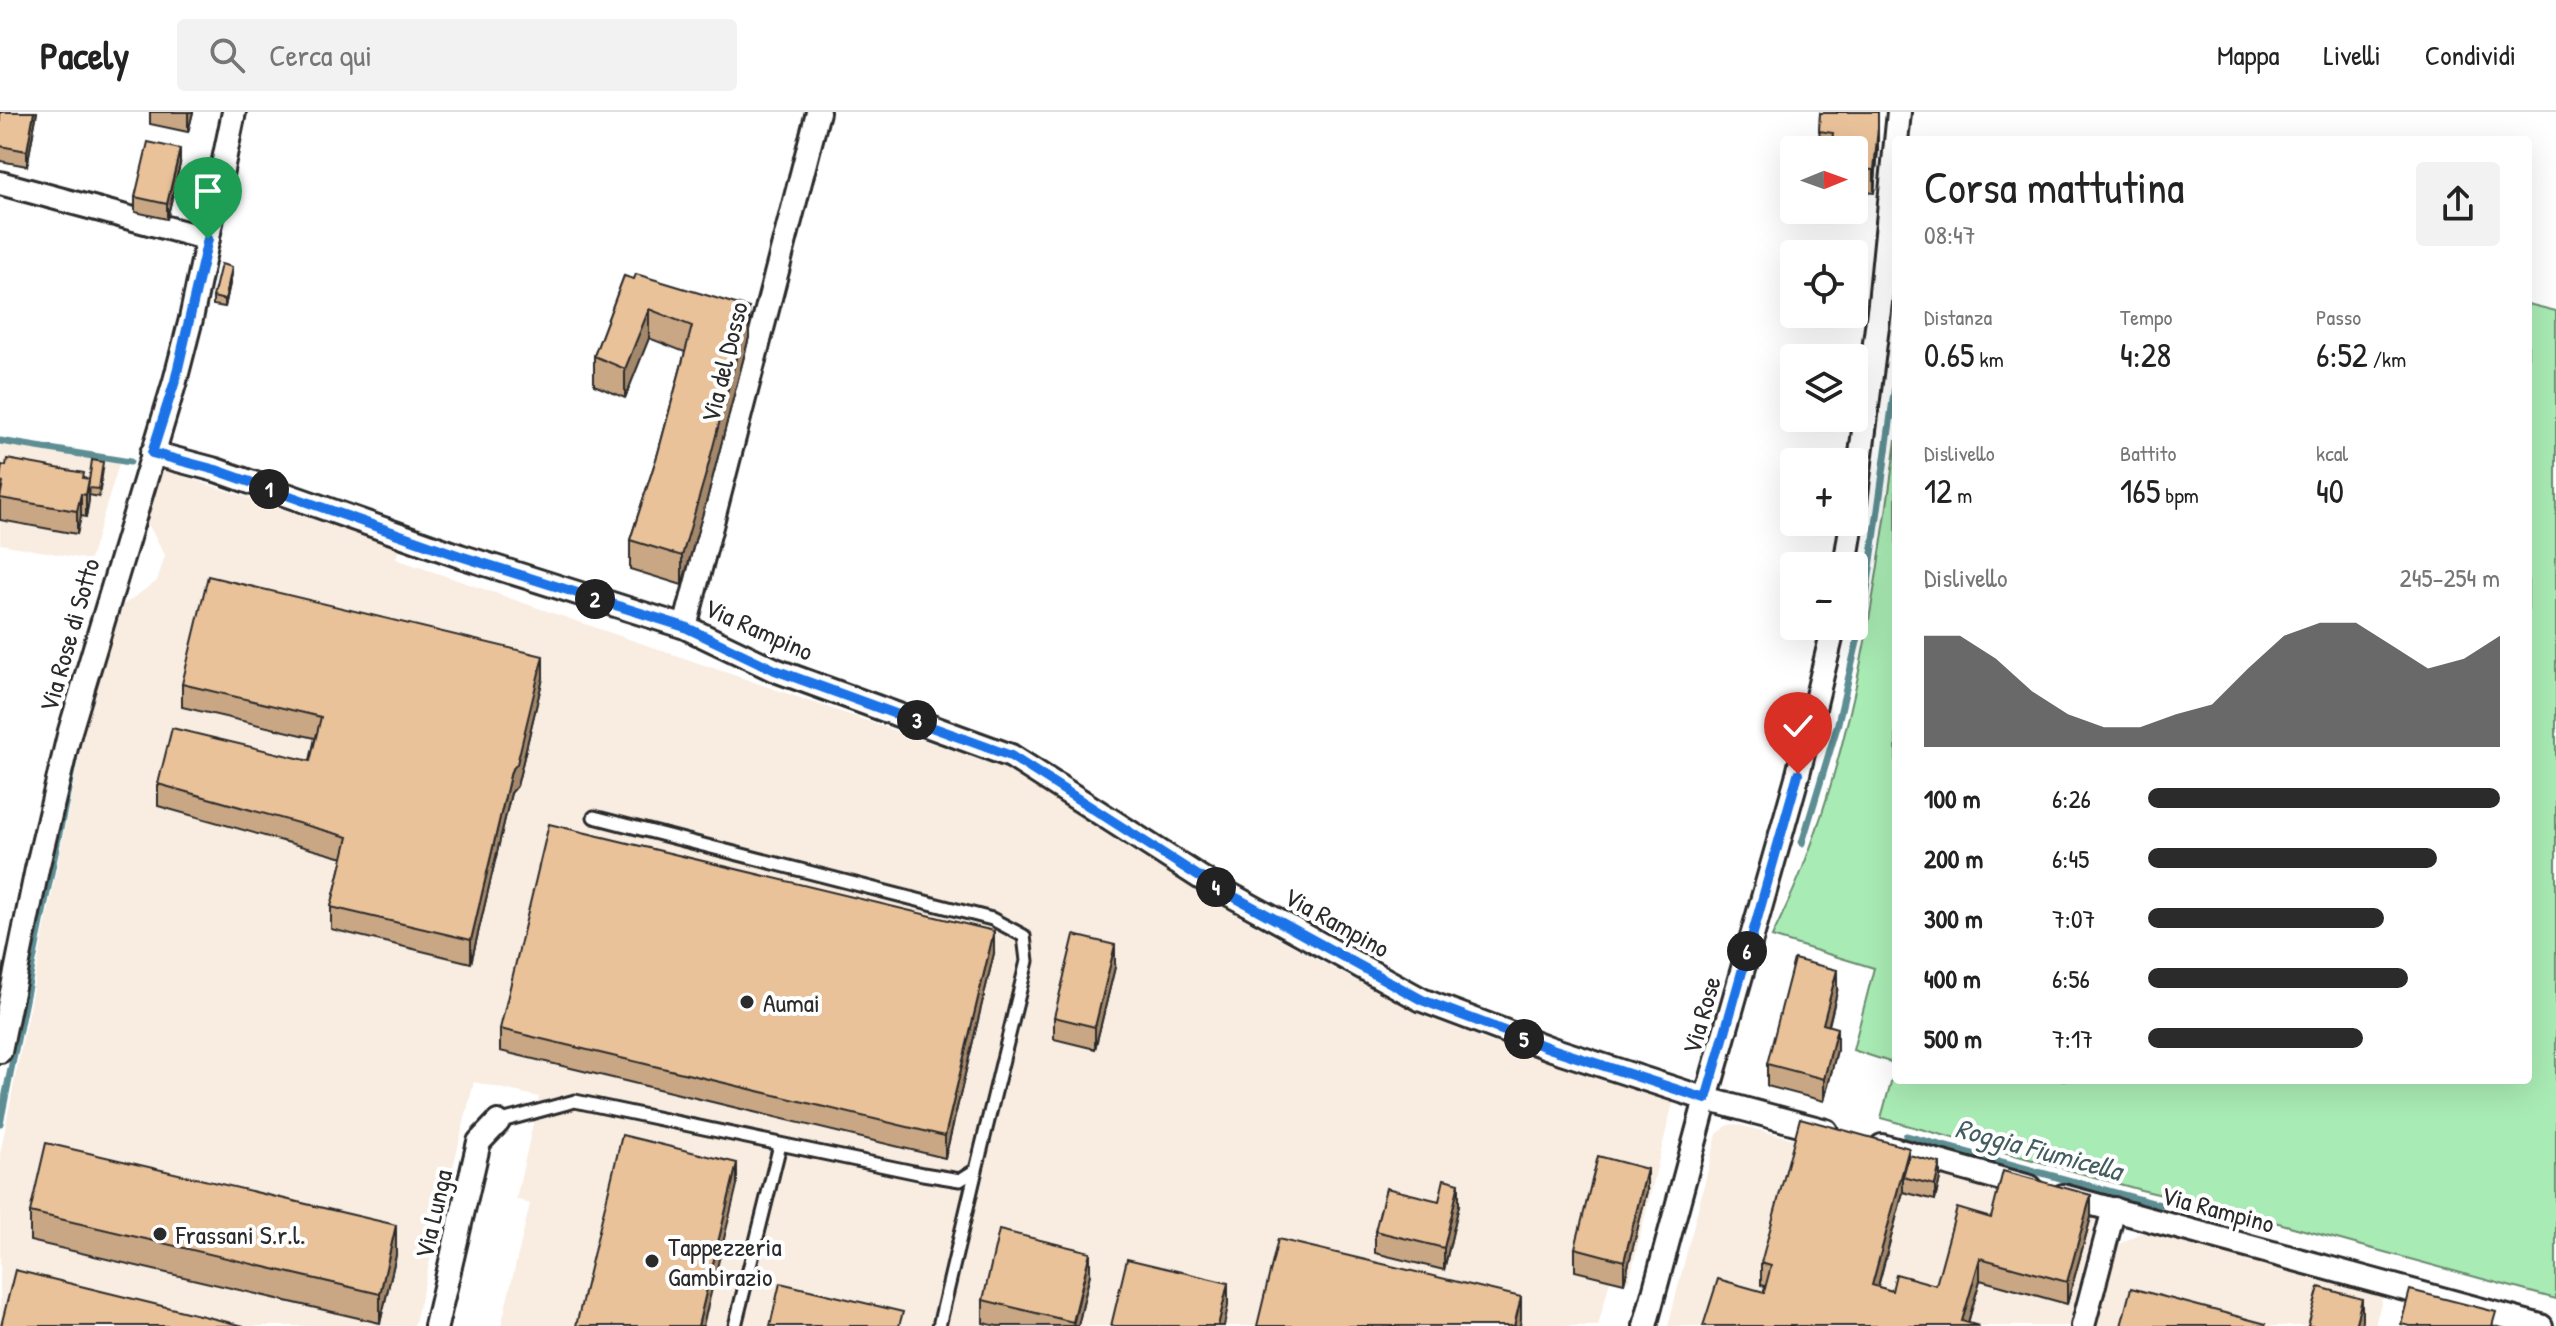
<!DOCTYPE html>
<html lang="it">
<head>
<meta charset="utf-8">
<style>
  body { margin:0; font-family:"Patrick Hand",sans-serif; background:#f2f2f2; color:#222; height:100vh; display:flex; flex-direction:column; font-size:30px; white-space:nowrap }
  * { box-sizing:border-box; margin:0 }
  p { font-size:26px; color:#767676 }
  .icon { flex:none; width:44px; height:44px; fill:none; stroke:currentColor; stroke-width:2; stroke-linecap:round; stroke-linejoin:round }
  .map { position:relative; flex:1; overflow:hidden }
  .sheet { position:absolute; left:1892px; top:24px; width:640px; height:948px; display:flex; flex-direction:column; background:#fff; border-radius:8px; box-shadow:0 8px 32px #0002 }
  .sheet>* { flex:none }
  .needle { width:52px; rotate:89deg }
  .fabs { position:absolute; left:1780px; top:24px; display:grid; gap:16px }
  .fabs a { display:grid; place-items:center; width:88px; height:88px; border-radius:8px; background:#fff; box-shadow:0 8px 32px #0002; font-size:40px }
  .pin { position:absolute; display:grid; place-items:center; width:68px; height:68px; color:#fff; margin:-82px -34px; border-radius:50% 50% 50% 0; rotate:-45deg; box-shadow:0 0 8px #0007 }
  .pin .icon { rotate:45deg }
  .km { position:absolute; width:40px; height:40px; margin:-20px; border-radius:50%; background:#222; color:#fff; font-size:22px; line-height:40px; text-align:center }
  .round { display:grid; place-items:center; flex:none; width:84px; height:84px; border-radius:8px; background:#f2f2f2 }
  .headline { display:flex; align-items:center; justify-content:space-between; height:136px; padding:0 32px }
  h1 { font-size:44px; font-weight:600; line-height:60px }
  .stats { display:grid; grid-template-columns:repeat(3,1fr); gap:12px; height:136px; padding:8px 32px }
  .stats div { display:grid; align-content:center }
  .stats b { font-size:34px; font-weight:600 }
  .stats small { font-size:22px; font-weight:400 }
  .stats p { font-size:22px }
  .chart { height:224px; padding:16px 32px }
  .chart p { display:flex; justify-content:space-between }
  .chart svg { width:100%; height:144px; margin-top:8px; fill:#2b2b2b; opacity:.7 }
  ul { padding:0 32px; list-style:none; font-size:26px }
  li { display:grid; grid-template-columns:128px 96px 1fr; align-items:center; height:60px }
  li i { height:20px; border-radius:10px; background:#2b2b2b }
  header { display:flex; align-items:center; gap:48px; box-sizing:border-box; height:112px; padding:0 40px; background:#fff; border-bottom:2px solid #e0e0e0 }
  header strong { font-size:38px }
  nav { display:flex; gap:44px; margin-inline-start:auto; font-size:28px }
  .search { width:560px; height:72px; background:#f2f2f2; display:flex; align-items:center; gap:20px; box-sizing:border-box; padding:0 28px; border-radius:8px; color:#767676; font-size:30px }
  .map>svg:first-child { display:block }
  .built { fill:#f9ede1 }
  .green { fill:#a9ebb4; stroke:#6a8b70; stroke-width:2 }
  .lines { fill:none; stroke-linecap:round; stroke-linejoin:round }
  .stream { stroke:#5d8e93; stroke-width:7 }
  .service-casing { stroke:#2b2b2b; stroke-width:17 }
  .minor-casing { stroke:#2b2b2b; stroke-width:28 }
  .service { stroke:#fff; stroke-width:11 }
  .minor { stroke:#fff; stroke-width:22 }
  .wall { fill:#c9a784; stroke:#2b2b2b; stroke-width:2 }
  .shaded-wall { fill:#a4886c; stroke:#2b2b2b; stroke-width:2 }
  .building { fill:#eac29a; stroke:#2b2b2b; stroke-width:2 }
  .route-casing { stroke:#fff; stroke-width:16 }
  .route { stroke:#1a73e8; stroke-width:10 }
  .poi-dot { fill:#2b2b2b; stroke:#fff; stroke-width:3 }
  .labels { text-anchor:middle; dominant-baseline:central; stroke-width:8; stroke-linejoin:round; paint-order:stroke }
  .street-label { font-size:26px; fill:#2b2b2b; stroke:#fff }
  .poi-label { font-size:26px; fill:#2b2b2b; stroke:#fff; text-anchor:start }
  .water-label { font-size:28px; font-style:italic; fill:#445d5f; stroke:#fff }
</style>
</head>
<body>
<header>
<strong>Pacely</strong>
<div class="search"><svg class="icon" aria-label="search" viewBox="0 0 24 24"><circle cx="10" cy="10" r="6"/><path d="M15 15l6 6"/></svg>Cerca qui</div>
<nav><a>Mappa</a><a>Livelli</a><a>Condividi</a></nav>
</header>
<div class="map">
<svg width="2556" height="1214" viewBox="0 0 2556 1214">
  <rect width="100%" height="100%" fill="#fff"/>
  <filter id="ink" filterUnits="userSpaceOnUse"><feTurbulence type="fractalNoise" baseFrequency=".0125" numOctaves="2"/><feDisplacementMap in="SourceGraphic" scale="16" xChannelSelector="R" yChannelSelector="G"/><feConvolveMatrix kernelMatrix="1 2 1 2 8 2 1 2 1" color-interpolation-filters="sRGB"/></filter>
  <g filter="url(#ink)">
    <!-- built -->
    <path class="built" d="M0 332 119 352 90 448 0 432Z
      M159 356 399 436 396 447 1013 659 1124 734 1226 797 1338 859 1459 918 1465 909 1482 918 1479 926 1674 987 1629 1169 1611 1165 1598 1214H501L530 1092 516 1087 539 985 474 970 414 1214H0V1042L92 579 116 498 157 469 165 443 143 403Z
      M1735 1012 2097 1102 2068 1214H1668L1717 1022 1728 1013Z
      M2140 1121 2152 1122 2383 1184 2375 1214H2095L2114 1143 2121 1131Z"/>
    <!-- green -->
    <path class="green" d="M2528 192 2556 199V1187L2271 1109 2141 1078 1881 1006 1896 952 1853 938 1874 856 1772 825C1782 803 1793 781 1802 758 1855 621 1877 473 1896 328V968H2528Z"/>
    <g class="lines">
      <!-- stream -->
      <path class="stream" d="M0 329 130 350
        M1802 731 1837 615 1864 500 1896 266
        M0 1011 74 648
        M1906 1024 2160 1093"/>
      <!-- service casing -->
      <g class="service-casing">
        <path id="service" d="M498 1010 575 989 923 1062 960 1068 976 1058 1027 849 1024 824 992 807 594 705
          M735 1214 780 1033
          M939 1214 976 1058"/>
      </g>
      <!-- minor casing -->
      <g class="minor-casing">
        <path id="minor" d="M0 71 208 127
          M152 341 216 358 460 444 685 515 775 558 1011 644 1209 771 1422 888 1552 937 1706 987 1826 1019
          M1854 398 1880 191 1899 0
          M1845 454 1852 410
          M685 515 818 0
          M0 939 37 757 70 619 175 269 191 207 234 0
          M1882 1034 2030 1075
          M2063 1084 2541 1214
          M436 1214 479 1030 498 1010
          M1645 1214 1706 987 1798 662 1834 514
          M2083 1214 2114 1097"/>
      </g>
      <!-- service -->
      <use href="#service" class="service"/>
      <!-- minor -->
      <use href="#minor" class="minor"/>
    </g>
    <!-- wall -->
    <path class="wall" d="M0 0H37L27 54 0 49Z
      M150 0H193L188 20 150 12Z
      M1820 1 1878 37 1874 81 1854 79V38H1819Z
      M180 52 167 107 135 100V85Z
      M232 162 225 195 213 193V185Z
      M624 164 749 225 707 387 682 473 630 457V428L658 341 685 240 649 226 625 286 594 273V244Z
      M103 357 99 385 89 383 86 405 81 404 77 422 0 408V367H89Z
      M543 566 517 674 511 681 471 851 331 817V795L343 746 158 694V672L310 649 315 626 182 595V572Z
      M994 841 945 1046 500 939V917Z
      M1115 855 1095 937 1054 927V905Z
      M1837 880 1829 914 1837 938 1824 989 1767 974V952Z
      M1909 1043 1940 1066 1935 1088 1903 1080 1878 1175 1892 1179 1936 1173 1991 1106 2091 1105 2067 1192 1980 1168 1968 1211 1764 1180 1765 1174 1761 1173V1151Z
      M1647 1079 1624 1171 1575 1159V1136Z
      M1459 1093 1444 1158 1375 1141V1119Z
      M30 1100 396 1143 380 1211 30 1129Z
      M1090 1162 1078 1214H997L983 1211V1188Z"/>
    <!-- shaded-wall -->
    <path class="shaded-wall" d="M34 0H37L27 54V39Z
      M188 0H193L188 20Z
      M1878 15V37L1874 81V58Z
      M180 37V52L167 107V92Z
      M232 155V162L225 195V188Z
      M749 196V225L707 387 682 473V444Z
      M649 197V226L625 286V257Z
      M89 367V389L86 405V383Z
      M81 382V404L77 422V399Z
      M543 544V566L517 674 511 681 471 851V828L511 659Z
      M994 819V841L945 1046V1024Z
      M1115 833V855L1095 937V915Z
      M1837 858V880L1823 935V912Z
      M1837 916V938L1824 989V967Z
      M1909 1036V1058L1903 1065V1080L1872 1196V1173Z
      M737 1051V1073L703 1214H698Z
      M1940 1051V1066L1935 1088V1073Z
      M1647 1057V1079L1624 1171V1149Z
      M1459 1071V1093L1444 1158V1136Z
      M2091 1083V1105L2067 1192V1170Z
      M396 1113V1143L380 1211V1182Z
      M1090 1140V1162L1078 1214H1073Z
      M1980 1146V1168L1967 1214 1962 1209Z
      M1228 1171V1194L1224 1214H1218Z
      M1521 1185V1207L1520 1214H1514Z
      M2362 1187V1209L2361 1214H2355Z"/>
    <!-- building -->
    <path class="building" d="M0 0H34L27 39 0 34Z
      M1837 0H1878V15L1874 58 1854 57V38H1831L1833 21 1819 19 1820 1H1837Z
      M148 30 180 37 167 92 135 85Z
      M221 152 232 155 225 188 213 185Z
      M636 162 749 196 707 358 682 444 630 428 658 341 692 214 649 197 625 257 594 244 624 164 634 167Z
      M7 347 84 361 83 366 89 367 86 383 81 382 77 399 0 386 3 370 0 369V367L2 353 6 354Z
      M92 348 103 350 99 377 88 376Z
      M208 464 543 544 517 652 511 659 471 828 331 795 348 725 158 672 172 616 310 649 321 605 182 572Z
      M549 712 994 819 945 1024 500 917Z
      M1074 823 1115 833 1095 915 1054 905Z
      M1794 847 1837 858 1823 912 1837 916 1824 967 1767 952Z
      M1800 1006 1909 1036 1872 1173 1892 1179 1896 1162 1936 1173 1957 1096 1991 1106 2003 1059 2091 1083 2067 1170 1980 1146 1962 1209 1979 1214H1703L1718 1167 1764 1180 1771 1154 1761 1151Z
      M622 1023 737 1051 698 1214H576Z
      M46 1031 396 1113 380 1182 30 1100Z
      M1909 1043 1940 1051 1935 1073 1903 1065Z
      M1598 1044 1647 1057 1624 1149 1575 1136Z
      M1444 1067 1459 1071 1444 1136 1375 1119 1386 1076 1439 1089Z
      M999 1118 1090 1140 1073 1210 983 1188Z
      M1278 1127 1521 1185 1514 1214H1257Z
      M1127 1147 1228 1171 1218 1214H1111Z
      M15 1158 244 1214H1Z
      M780 1171 903 1200 899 1214H770Z
      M2319 1175 2362 1187 2355 1214H2308Z
      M2131 1176 2266 1212 2265 1214H2121Z
      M2410 1178 2496 1200 2492 1214H2410L2401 1212Z"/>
  </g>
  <g class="lines" filter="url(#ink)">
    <!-- route casing -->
    <g class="route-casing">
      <path id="route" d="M208 127 175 269 152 341 216 358 460 444 685 515 775 558 1011 644 1209 771 1422 888 1552 937 1706 987 1798 662"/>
    </g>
    <!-- route -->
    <use href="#route" class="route"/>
  </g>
  <!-- markers -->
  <g class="poi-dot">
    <circle cx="747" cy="890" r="8"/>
    <circle cx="160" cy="1122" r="8"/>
    <circle cx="652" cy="1149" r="8"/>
  </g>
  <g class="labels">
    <!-- street labels -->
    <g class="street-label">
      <text transform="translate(724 250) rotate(-76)">Via del Dosso</text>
      <text transform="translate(759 517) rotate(24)">Via Rampino</text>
      <text transform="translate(69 523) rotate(-74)">Via Rose di Sotto</text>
      <text transform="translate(1337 810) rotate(29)">Via Rampino</text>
      <text transform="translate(1701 903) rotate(-74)">Via Rose</text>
      <text transform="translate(2218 1097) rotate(15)">Via Rampino</text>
      <text transform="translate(433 1102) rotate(-77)">Via Lunga</text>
    </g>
    <!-- poi labels -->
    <g class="poi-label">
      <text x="763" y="890">Aumai</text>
      <text x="176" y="1122">Frassani S.r.l.</text>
      <text x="668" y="1134">Tappezzeria<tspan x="668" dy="30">Gambirazio</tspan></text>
    </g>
    <!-- water labels -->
    <g class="water-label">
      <text transform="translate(2039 1037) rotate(15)">Roggia Fiumicella</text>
    </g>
  </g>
</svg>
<div class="fabs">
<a><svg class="needle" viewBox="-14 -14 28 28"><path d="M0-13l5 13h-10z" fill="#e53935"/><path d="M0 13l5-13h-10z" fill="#767676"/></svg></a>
<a><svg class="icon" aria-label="locate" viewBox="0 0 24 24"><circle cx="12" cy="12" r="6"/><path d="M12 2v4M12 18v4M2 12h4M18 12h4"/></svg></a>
<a><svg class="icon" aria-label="layers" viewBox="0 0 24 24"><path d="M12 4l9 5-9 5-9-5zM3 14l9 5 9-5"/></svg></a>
<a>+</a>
<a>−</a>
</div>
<div class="pin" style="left:208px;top:127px;background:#1e9e55"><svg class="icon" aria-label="arrive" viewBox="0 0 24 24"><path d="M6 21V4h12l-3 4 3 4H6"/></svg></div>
<div class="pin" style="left:1798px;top:662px;background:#d93025"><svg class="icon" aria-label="check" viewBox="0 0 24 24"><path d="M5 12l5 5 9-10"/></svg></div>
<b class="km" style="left:269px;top:377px">1</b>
<b class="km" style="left:595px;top:487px">2</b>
<b class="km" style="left:917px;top:608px">3</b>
<b class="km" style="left:1216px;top:775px">4</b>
<b class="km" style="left:1524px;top:927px">5</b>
<b class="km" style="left:1747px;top:839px">6</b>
<section class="sheet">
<div class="headline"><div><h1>Corsa mattutina</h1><p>08:47</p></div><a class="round"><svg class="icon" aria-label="share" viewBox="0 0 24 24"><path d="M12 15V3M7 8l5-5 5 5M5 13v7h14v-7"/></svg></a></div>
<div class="stats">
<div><p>Distanza</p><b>0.65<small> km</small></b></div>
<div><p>Tempo</p><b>4:28</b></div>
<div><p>Passo</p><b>6:52<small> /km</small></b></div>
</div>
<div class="stats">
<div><p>Dislivello</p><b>12<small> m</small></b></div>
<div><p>Battito</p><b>165<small> bpm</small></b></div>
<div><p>kcal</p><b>40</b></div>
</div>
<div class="chart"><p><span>Dislivello</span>245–254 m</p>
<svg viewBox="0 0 160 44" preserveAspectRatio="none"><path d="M0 44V10L10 10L20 17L30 27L40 34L50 38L60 38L70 34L80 31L90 20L100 10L110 6L120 6L130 13L140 20L150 17L160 10V44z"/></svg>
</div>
<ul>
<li><b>100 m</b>6:26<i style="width:100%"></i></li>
<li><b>200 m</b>6:45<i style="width:82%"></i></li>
<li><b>300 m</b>7:07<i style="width:67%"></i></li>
<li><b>400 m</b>6:56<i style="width:74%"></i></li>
<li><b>500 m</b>7:17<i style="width:61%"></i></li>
</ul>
</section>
</div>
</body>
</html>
